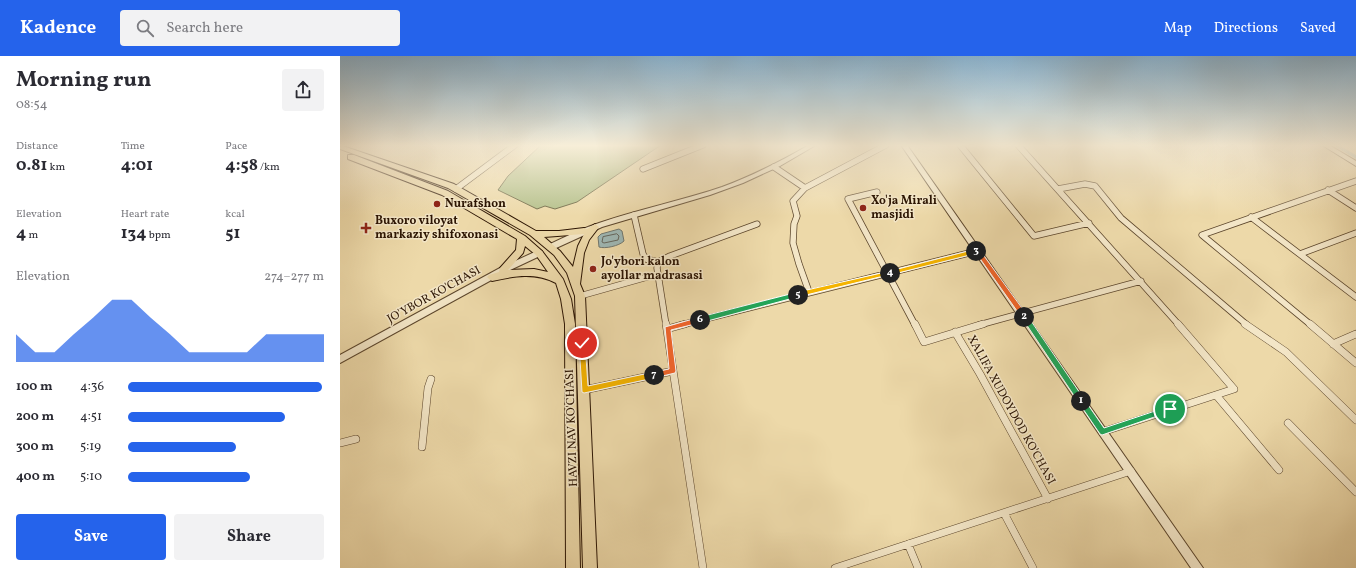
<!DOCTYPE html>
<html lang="en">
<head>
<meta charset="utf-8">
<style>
  body { margin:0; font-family:Vollkorn,serif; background:#f2f2f3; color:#2b2b33; height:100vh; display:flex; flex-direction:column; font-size:15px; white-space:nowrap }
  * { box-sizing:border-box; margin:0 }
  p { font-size:13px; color:#7c7c81 }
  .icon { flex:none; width:22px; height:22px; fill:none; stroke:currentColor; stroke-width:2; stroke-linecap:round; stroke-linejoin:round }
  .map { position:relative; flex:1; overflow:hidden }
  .panel { display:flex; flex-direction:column; background:#fff; width:340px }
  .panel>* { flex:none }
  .pin { position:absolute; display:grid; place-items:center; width:34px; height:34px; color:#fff; margin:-17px; border:2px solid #fff; border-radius:50%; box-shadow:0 1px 4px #0007 }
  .km { position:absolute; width:20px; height:20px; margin:-10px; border-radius:50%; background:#222; color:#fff; font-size:11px; line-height:20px; text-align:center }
  .round { display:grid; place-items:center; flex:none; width:42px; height:42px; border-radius:4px; background:#f2f2f3 }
  .overview { display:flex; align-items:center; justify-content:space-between; height:68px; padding:0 16px }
  h1 { font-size:22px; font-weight:700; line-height:30px }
  .metrics { display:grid; grid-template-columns:repeat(3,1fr); gap:6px; height:68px; padding:4px 16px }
  .metrics div { display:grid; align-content:center }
  .metrics b { font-size:17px; font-weight:700 }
  .metrics small { font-size:11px; font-weight:400 }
  .metrics p { font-size:11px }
  .chart { height:112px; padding:8px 16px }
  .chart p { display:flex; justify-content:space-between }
  .chart svg { width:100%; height:72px; margin-top:4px; fill:#2563eb; opacity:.7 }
  .cta { display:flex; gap:8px; margin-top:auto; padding:8px 16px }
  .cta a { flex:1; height:46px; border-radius:4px; background:#2563eb; color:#fff; font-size:16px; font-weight:700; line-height:46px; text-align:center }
  .cta a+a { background:#f2f2f3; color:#2b2b33 }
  ul { padding:0 16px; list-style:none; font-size:13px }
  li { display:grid; grid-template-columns:64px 48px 1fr; align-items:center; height:30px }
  li i { height:10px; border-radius:5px; background:#2563eb }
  header { display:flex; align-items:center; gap:24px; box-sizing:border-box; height:56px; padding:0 20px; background:#2563eb; color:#fff }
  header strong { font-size:19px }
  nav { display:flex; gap:22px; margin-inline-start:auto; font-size:14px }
  .search { width:280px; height:36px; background:#f2f2f3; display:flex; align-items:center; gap:10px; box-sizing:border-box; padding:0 14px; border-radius:4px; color:#7c7c81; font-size:15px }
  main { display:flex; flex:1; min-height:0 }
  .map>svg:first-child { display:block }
  .green { fill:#b4c08b; stroke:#706a47 }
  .water { fill:#9eb7b4; stroke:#70766d }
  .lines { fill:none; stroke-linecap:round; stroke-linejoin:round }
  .shore { stroke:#65665c; stroke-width:1 }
  .canal { fill:#9eb7b4; fill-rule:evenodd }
  .minor-far1-casing { stroke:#5c462c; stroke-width:7 }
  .minor-casing { stroke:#5c462c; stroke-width:8 }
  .tertiary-casing { stroke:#5c462c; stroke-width:2 }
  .primary-casing { stroke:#2c1503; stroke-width:2 }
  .minor-far1 { stroke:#f3e6c7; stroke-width:5.5 }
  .minor { stroke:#f3e6c7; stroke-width:7 }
  .tertiary { fill:#f3e6c7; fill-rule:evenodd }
  .primary { fill:#edd9a9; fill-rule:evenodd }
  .split-1 { fill:#22a559; stroke:#fff }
  .split-2 { fill:#22a559; stroke:#fff }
  .split-3 { fill:#f0652b; stroke:#fff }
  .split-4 { fill:#f5b400; stroke:#fff }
  .split-5 { fill:#f5b400; stroke:#fff }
  .split-6 { fill:#22a559; stroke:#fff }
  .split-7 { fill:#f0652b; stroke:#fff }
  .split-8 { fill:#f5b400; stroke:#fff }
  .poi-dot { fill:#8f2418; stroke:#f3e6c7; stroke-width:1.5 }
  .labels { text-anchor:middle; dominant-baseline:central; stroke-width:3; stroke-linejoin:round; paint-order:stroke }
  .poi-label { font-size:12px; font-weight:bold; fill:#2c1503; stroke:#f3e6c7; text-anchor:start }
  .street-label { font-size:12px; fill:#2c1503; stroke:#f3e6c7 }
</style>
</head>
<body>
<header>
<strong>Kadence</strong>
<div class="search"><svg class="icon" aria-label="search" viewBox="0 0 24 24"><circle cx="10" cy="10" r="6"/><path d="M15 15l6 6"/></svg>Search here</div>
<nav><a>Map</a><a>Directions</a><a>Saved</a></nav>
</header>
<main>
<section class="panel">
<div class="overview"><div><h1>Morning run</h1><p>08:54</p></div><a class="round"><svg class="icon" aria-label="share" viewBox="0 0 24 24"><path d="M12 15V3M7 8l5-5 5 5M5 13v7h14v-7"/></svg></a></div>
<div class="metrics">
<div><p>Distance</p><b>0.81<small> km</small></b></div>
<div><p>Time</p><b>4:01</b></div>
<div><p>Pace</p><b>4:58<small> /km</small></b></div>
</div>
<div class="metrics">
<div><p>Elevation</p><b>4<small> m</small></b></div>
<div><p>Heart rate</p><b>134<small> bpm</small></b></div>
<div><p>kcal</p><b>51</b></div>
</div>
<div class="chart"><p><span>Elevation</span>274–277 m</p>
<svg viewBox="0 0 160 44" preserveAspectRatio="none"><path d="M0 44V27L10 38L20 38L30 27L40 17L50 6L60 6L70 17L80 27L90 38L100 38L110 38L120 38L130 27L140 27L150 27L160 27V44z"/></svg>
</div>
<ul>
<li><b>100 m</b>4:36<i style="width:99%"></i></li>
<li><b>200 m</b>4:51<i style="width:80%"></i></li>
<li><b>300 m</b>5:19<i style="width:55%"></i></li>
<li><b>400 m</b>5:10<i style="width:62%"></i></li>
</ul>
<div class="cta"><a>Save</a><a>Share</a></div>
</section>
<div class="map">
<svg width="1016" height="512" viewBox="0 0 1016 512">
  <rect width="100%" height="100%" fill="#edd9a9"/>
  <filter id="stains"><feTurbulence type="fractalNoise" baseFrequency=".005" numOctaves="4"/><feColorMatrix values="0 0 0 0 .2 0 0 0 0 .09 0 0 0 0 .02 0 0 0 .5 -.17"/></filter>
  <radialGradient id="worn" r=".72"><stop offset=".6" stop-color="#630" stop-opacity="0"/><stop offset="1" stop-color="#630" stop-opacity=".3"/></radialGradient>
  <!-- green -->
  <path class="green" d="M201 89H321L237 146 215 153 205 150 197 153 158 134 168 120Z"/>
  <!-- water -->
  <path class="water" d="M279 173 282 175 284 185C279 190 265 193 259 191L258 181 261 178Z"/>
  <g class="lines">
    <!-- shore -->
    <path class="shore" d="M277 178 279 180 278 184 264 187 262 186 263 181Z"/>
    <!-- canal -->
    <path class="canal" d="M993 89H999L1016 99V103Z"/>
    <!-- minor-far1 casing -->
    <g class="minor-far1-casing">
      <path id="minor-far1" d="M620 89 694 180 749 167
        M678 89 839 269
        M434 111 465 132 546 89
        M303 113 363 89
        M465 132 453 145 457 160 454 168 453 187 459 208 469 236
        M116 133 175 89
        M718 133 745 128 755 130 781 162 907 269
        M988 134 1016 152
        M537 136 508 143 575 269
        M294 159 303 198 306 203 318 206
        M911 161 1016 241
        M960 198 1016 177
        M240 240 318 218
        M326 269 317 212 318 206 330 200 417 168
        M341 269 637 195
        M639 269 801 225
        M971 269 862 179 1016 125"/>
    </g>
    <!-- minor casing -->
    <g class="minor-casing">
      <path id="minor" d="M326 268 363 512
        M575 268 584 286 643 268
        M905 268 946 296 1016 364
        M970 268 1016 307
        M327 273 345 268
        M615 276 640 318 708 443
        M993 288 1016 278
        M244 334 333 315
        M876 339 939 414
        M948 367 1016 436
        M762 376 894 333 838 268
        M0 387 16 383
        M82 391 88 332 91 323
        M664 457 693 512
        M568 488 578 512
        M495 512 791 415"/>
    </g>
    <!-- tertiary casing -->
    <g class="tertiary-casing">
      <path id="tertiary" d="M469 89H476L440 110 403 127 370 139 262 171 214 193 211 194 207 191 208 189C225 181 241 173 259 167 299 153 341 145 382 131 412 120 441 105 469 89Z
        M561 89H567L863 512H851Z
        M982 89H989L1016 105V110Z
        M199 194 202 195 203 197 202 199 166 216 0 307V299L160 212Z"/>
    </g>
    <!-- primary casing -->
    <g class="primary-casing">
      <path id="primary" d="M0 89 114 128 196 175H219L244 172 247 173 255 168 259 171 249 184 244 197 240 228 245 240 257 512H243L235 240 227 217 214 199 190 179 108 132 0 93ZM244 178 238 190 233 211 220 195 204 181Z
        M8 99H14L108 135 185 180 202 195 223 223 231 243 235 268 240 512H226L225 268 221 243 216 227C195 216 174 220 152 225L149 223 147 221 149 219 159 216 160 212 176 194 177 183 102 139 8 103ZM185 190 196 199 208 216 194 213 168 214 183 197Z"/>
    </g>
    <!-- minor-far1 -->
    <use href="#minor-far1" class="minor-far1"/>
    <!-- minor -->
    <use href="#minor" class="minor"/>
    <!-- tertiary -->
    <use href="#tertiary" class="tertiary"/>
    <!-- primary -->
    <use href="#primary" class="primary"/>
  </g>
  <!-- sky -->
  <linearGradient id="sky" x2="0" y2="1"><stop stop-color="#8ab5d3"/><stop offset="0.56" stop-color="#f7eed8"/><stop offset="1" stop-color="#f7eed8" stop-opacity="0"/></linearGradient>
  <rect width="1016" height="160" fill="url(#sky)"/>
  <!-- split-1 -->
  <path class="split-1" d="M741 342 744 343 764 372 830 350 834 353 832 355 762 379 760 378 739 347 738 345Z"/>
  <!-- split-2 -->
  <path class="split-2" d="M684 258 687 259 744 343V347H739L682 262 681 261Z"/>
  <!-- split-3 -->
  <path class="split-3" d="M636 193H639L687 259V262H682L636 197H633V195Z"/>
  <!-- split-4 -->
  <path class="split-4" d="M636 193 639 195 638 197 550 219 547 217 550 215Z"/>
  <!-- split-5 -->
  <path class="split-5" d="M550 215H552V218L458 241 455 239 458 236Z"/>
  <!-- split-6 -->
  <path class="split-6" d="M458 236 461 237V240L360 267 357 264 360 261Z"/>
  <!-- split-7 -->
  <path class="split-7" d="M360 261 364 264 363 266 331 274 336 315 335 317 314 322 311 321V317L329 313 325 271Z"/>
  <!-- split-8 -->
  <path class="split-8" d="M242 284 245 287 248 330 314 316 317 319 314 322 244 337 242 336 239 287Z"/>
  <!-- markers -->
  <g class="poi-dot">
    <circle cx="97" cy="148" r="4"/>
    <circle cx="523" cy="152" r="4"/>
    <path d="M24 166h4v4h4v4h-4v4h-4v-4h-4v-4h4z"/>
    <circle cx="253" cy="213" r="4"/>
  </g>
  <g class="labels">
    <!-- poi labels -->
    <g class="poi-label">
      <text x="531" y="145">Xo'ja Mirali<tspan x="531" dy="14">masjidi</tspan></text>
      <text x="105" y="148">Nurafshon</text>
      <text x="35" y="165">Buxoro viloyat<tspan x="35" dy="14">markaziy shifoxonasi</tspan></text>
      <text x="261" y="206">Jo'ybori kalon<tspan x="261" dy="14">ayollar madrasasi</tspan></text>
    </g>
    <!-- street labels -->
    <g class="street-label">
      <text transform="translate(94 239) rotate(-29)">JO'YBOR KO'CHASI</text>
      <text transform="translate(671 354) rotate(61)">XALIFA XUDOYDOD KO'CHASI</text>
      <text transform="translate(232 372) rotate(-92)">HAVZI NAV KO'CHASI</text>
    </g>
  </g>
  <rect width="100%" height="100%" filter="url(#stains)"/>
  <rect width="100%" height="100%" fill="url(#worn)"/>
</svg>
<div class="pin" style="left:830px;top:353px;background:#1e9e55"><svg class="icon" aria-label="arrive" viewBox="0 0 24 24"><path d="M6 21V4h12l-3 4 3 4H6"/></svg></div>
<div class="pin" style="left:242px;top:287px;background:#d93025"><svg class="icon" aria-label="check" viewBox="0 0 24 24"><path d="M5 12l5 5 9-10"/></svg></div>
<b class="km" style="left:741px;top:345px">1</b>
<b class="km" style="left:684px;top:261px">2</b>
<b class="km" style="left:636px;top:195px">3</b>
<b class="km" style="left:550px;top:217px">4</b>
<b class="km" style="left:458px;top:239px">5</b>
<b class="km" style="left:360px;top:264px">6</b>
<b class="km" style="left:314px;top:319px">7</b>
</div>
</main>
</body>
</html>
